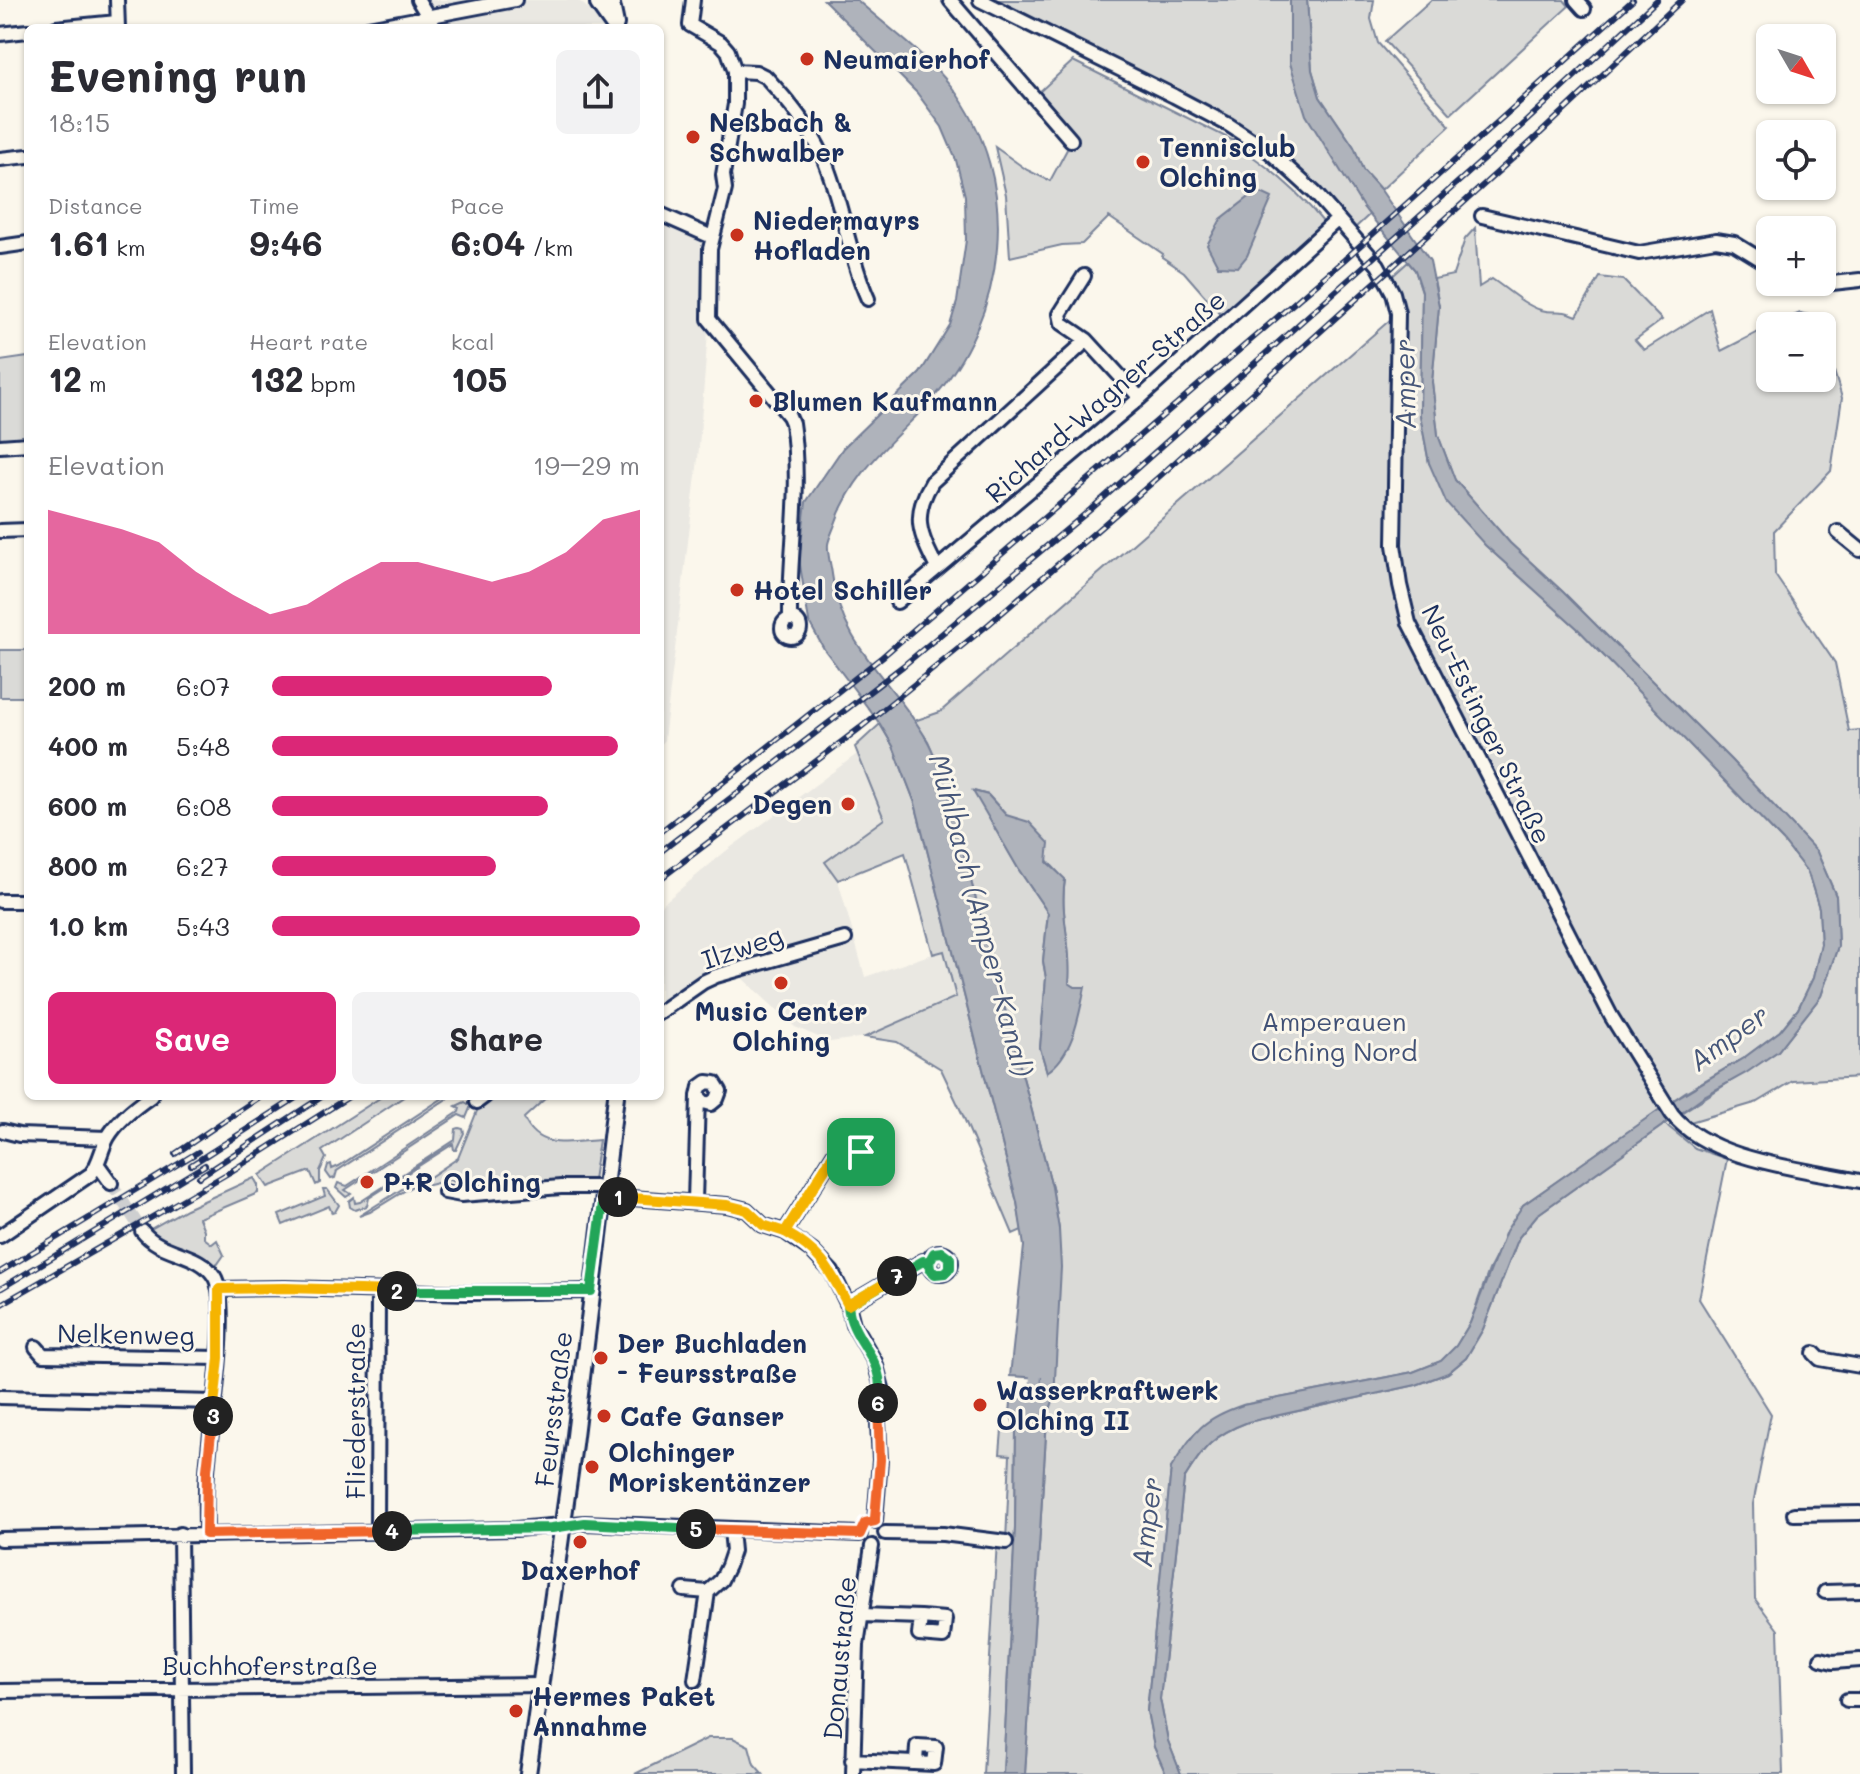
<!DOCTYPE html>
<html lang="en">
<head>
<meta charset="utf-8">
<style>
  body { margin:0; font-family:Mali,sans-serif; background:#f2f2f3; color:#2b2b33; height:100vh; display:flex; flex-direction:column; font-size:30px; white-space:nowrap }
  * { box-sizing:border-box; margin:0 }
  p { font-size:26px; color:#7c7c81 }
  .icon { flex:none; width:44px; height:44px; fill:none; stroke:currentColor; stroke-width:2; stroke-linecap:round; stroke-linejoin:round }
  .map { position:relative; flex:1; overflow:hidden }
  .side { position:absolute; left:24px; top:24px; width:640px; height:1076px; display:flex; flex-direction:column; background:#fff; border-radius:12px; box-shadow:0 2px 6px #0004 }
  .side>* { flex:none }
  .needle { width:52px; rotate:129deg }
  .buttons { position:absolute; left:1756px; top:24px; display:grid; gap:16px }
  .buttons a { display:grid; place-items:center; width:80px; height:80px; border-radius:12px; background:#fff; box-shadow:0 2px 6px #0004; font-size:40px }
  .pin { position:absolute; display:grid; place-items:center; width:68px; height:68px; color:#fff; margin:-34px; border-radius:16px; box-shadow:0 4px 12px #0006 }
  .km { position:absolute; width:40px; height:40px; margin:-20px; border-radius:50%; background:#222; color:#fff; font-size:22px; line-height:40px; text-align:center }
  .round { display:grid; place-items:center; flex:none; width:84px; height:84px; border-radius:12px; background:#f2f2f3 }
  .head { display:flex; align-items:center; justify-content:space-between; height:136px; padding:0 24px }
  h1 { font-size:44px; font-weight:800; line-height:60px }
  .figures { display:grid; grid-template-columns:repeat(3,1fr); gap:12px; height:136px; padding:8px 24px }
  .figures div { display:grid; align-content:center }
  .figures b { font-size:34px; font-weight:800 }
  .figures small { font-size:22px; font-weight:400 }
  .figures p { font-size:22px }
  .chart { height:224px; padding:16px 24px }
  .chart p { display:flex; justify-content:space-between }
  .chart svg { width:100%; height:144px; margin-top:8px; fill:#db2777; opacity:.7 }
  .action { display:flex; gap:16px; margin-top:auto; padding:16px 24px }
  .action a { flex:1; height:92px; border-radius:12px; background:#db2777; color:#fff; font-size:32px; font-weight:800; line-height:92px; text-align:center }
  .action a+a { background:#f2f2f3; color:#2b2b33 }
  ul { padding:0 24px; list-style:none; font-size:26px }
  li { display:grid; grid-template-columns:128px 96px 1fr; align-items:center; height:60px }
  li i { height:20px; border-radius:10px; background:#db2777 }
  .map>svg:first-child { display:block }
  .built { fill:#eae8e2 }
  .green { fill:#dadad7; stroke:#7a849a; stroke-width:2; fill-rule:evenodd }
  .water { fill:#afb3bb; stroke:#747e96; stroke-width:2 }
  .lines { fill:none; stroke-linecap:round; stroke-linejoin:round }
  .canal { stroke:#afb3bb; stroke-width:11 }
  .minor-tunnel { stroke:#cecfd0; stroke-width:12; stroke-dasharray:12 6; stroke-linecap:butt }
  .minor-casing { stroke:#1b2f5e; stroke-width:18 }
  .tertiary-casing { stroke:#1b2f5e; stroke-width:20 }
  .minor { stroke:#fbf7ec; stroke-width:12 }
  .tertiary { stroke:#fbf7ec; stroke-width:14 }
  .rail-casing { stroke:#1b2f5e; stroke-width:6 }
  .rail { stroke:#fbf7ec; stroke-width:3; stroke-dasharray:9; stroke-linecap:butt }
  .split-1-casing { stroke:#fff; stroke-width:16 }
  .split-2-casing { stroke:#fff; stroke-width:16 }
  .split-3-casing { stroke:#fff; stroke-width:16 }
  .split-4-casing { stroke:#fff; stroke-width:16 }
  .split-5-casing { stroke:#fff; stroke-width:16 }
  .split-6-casing { stroke:#fff; stroke-width:16 }
  .split-7-casing { stroke:#fff; stroke-width:16 }
  .split-8-casing { stroke:#fff; stroke-width:16 }
  .split-1 { stroke:#f5b400; stroke-width:10 }
  .split-2 { stroke:#22a559; stroke-width:10 }
  .split-3 { stroke:#f5b400; stroke-width:10 }
  .split-4 { stroke:#f0652b; stroke-width:10 }
  .split-5 { stroke:#22a559; stroke-width:10 }
  .split-6 { stroke:#f0652b; stroke-width:10 }
  .split-7 { stroke:#22a559; stroke-width:10 }
  .split-8 { stroke:#f5b400; stroke-width:10 }
  .poi-dot { fill:#c8321e; stroke:#fbf7ec; stroke-width:3 }
  .labels { text-anchor:middle; dominant-baseline:central; stroke-width:6; stroke-linejoin:round; paint-order:stroke }
  .poi-label { font-size:26px; font-weight:bold; fill:#1b2f5e; stroke:#fbf7ec; text-anchor:start }
  .street-label { font-size:26px; fill:#1b2f5e; stroke:#fbf7ec }
  .park-label { font-size:26px; fill:#415176; stroke:#fbf7ec }
  .water-label { font-size:28px; font-style:italic; fill:#47577a; stroke:#fbf7ec }
</style>
</head>
<body>
<div class="map">
<svg width="1860" height="1774" viewBox="0 0 1860 1774">
  <rect width="100%" height="100%" fill="#fbf7ec"/>
  <filter id="ink" filterUnits="userSpaceOnUse"><feTurbulence type="fractalNoise" baseFrequency=".0125" numOctaves="2"/><feDisplacementMap in="SourceGraphic" scale="16" xChannelSelector="R" yChannelSelector="G"/><feConvolveMatrix kernelMatrix="1 2 1 2 8 2 1 2 1" color-interpolation-filters="sRGB"/></filter>
  <g filter="url(#ink)">
    <!-- built -->
    <path class="built" d="M426 0H578L611 28H441Z
      M660 212 712 237 709 319 698 459 664 740 660 745Z
      M857 754 884 819 825 862 838 880 865 977 944 950 956 997 865 1037 830 1042 795 1027 727 964 660 1007V906L726 851Z"/>
    <!-- green -->
    <path class="green" d="M992 0H1290V63L1344 176 1369 215 1355 228 1329 197 1274 148Z
      M1307 0H1374L1371 19 1378 43 1450 126 1381 190 1363 170 1354 147 1320 97 1312 70Z
      M1431 0H1564L1569 6 1451 114 1385 41Z
      M1073 61 1238 143 1237 146C1271 168 1299 192 1324 223L1224 318 1184 272 1162 257 1163 254 1109 217 1082 244 1062 245 1010 257 1006 195 995 147 1027 170 1050 181 1072 140 1037 94Z
      M1475 228 1479 287 1492 279C1507 289 1524 305 1541 310 1556 314 1560 308 1577 316L1600 277 1623 280 1662 320 1635 340 1644 350 1710 309 1721 351 1770 326V378H1822V331L1842 398 1831 471 1774 531 1775 575 1835 663 1849 731 1860 730V1077L1793 1081 1758 1102 1690 1122 1681 1113 1778 1051 1821 996 1838 946 1836 896 1817 852 1731 760 1563 592 1510 543 1455 480 1438 435 1432 382 1439 306 1434 279 1453 275 1465 239Z
      M1408 262 1415 270 1422 292 1420 415 1429 463 1485 545 1577 628 1783 841 1808 873 1819 908 1821 944 1813 978 1798 1009 1780 1031 1745 1057 1685 1092 1523 1205 1489 1270 1470 1323 1456 1346 1441 1361 1413 1372 1243 1405 1171 1468 1147 1711 1154 1747 1166 1774H1025L1047 1418 1054 1398 1059 1229 1052 1187 944 779 928 741 914 721 940 712 1398 313 1387 281ZM974 791 988 795 1065 880C1059 915 1073 948 1068 984L1075 987H1084L1047 1072 1040 1048 1046 978 1043 961 1048 913 1019 870Z
      M1800 313 1818 317 1820 326H1770Z
      M28 357V438L0 440V361Z
      M0 650H28V697H0Z
      M880 724 893 746 915 803 1017 1202 1022 1230 1013 1234 961 1111 941 1069 897 1042 865 1037 956 997 944 951 933 954 905 853 838 880 825 862 884 819 855 747Z
      M383 1096H405L322 1151 326 1158 320 1171V1183L316 1185 310 1171 268 1187 260 1175Z
      M446 1096H451L337 1171 335 1178 331 1179 326 1172 328 1165 331 1164 332 1169 339 1166Z
      M494 1096H548L524 1118C537 1151 571 1142 599 1140L593 1180 474 1188 449 1180 429 1185 419 1182 370 1212 359 1216 418 1179 424 1181 458 1158 477 1111Z
      M465 1102 471 1106 466 1118 459 1115 345 1190 351 1194 346 1197 336 1188 338 1183 347 1186 459 1112 460 1108 456 1106Z
      M1665 1124 1695 1148 1727 1159 1699 1299 1771 1414 1753 1504 1755 1599 1778 1630 1783 1774H1181L1168 1741 1160 1699 1184 1479C1203 1448 1213 1435 1248 1422L1416 1385 1448 1373 1466 1358 1483 1329 1519 1237 1537 1215Z
      M459 1128 463 1129 464 1133 456 1150H454L453 1144 369 1198 367 1206 355 1210 350 1207 349 1201 354 1197 355 1203 360 1202 455 1140 456 1129Z
      M254 1178 258 1185V1193L199 1218 204 1230V1238L212 1244 217 1240 224 1255 217 1265 160 1241 149 1230 186 1209Z
      M323 1189H327L339 1205 335 1212 332 1213 329 1206 283 1225 279 1215 325 1196Z
      M1002 1430H1016L1015 1528 1003 1774H983L997 1541H1006L1010 1455 1000 1454Z
      M708 1738H733L749 1746 754 1764 763 1774H635Z"/>
    <!-- water -->
    <path class="water" d="M824 0H857C887 27 926 54 951 86 1024 181 1008 317 929 403 892 442 851 474 834 527 832 532 829 539 828 544 827 553 831 565 832 574 840 646 894 682 927 740 934 752 938 766 944 779L1052 1187 1059 1229 1061 1267 1054 1398 1047 1418 1025 1774H1003L1015 1528 1016 1430 1010 1413 1012 1392 1040 1393 1041 1378 1010 1376 1024 1246 1017 1202 915 803 893 746 880 724 824 649 809 622 799 559 806 502 843 448 920 373 950 325 957 302 966 240 965 196 956 160 942 127 917 93Z
      M1290 0H1307L1312 70 1320 97 1354 147 1363 170 1381 190 1430 261 1439 306 1432 382 1438 435 1455 480 1510 543 1563 592 1731 760 1817 852 1836 896 1838 946 1821 996 1778 1051 1746 1073 1704 1096 1537 1215 1519 1237 1483 1329 1466 1358 1448 1373 1416 1385 1248 1422C1213 1435 1203 1448 1184 1479L1160 1699 1168 1741 1181 1774H1166L1154 1747 1147 1711 1171 1468C1194 1432 1201 1419 1243 1405L1413 1372 1441 1361 1456 1346 1470 1323 1506 1231 1523 1205 1667 1104 1745 1057 1780 1031 1798 1009 1813 978 1821 944 1819 908 1808 873 1783 841 1577 628 1485 545 1446 502 1429 463 1420 415 1422 291 1415 270 1363 207 1306 115 1290 63Z
      M1257 191 1272 198 1247 256 1238 267 1218 266 1207 245 1221 219Z
      M973 791 988 795 1006 815 1029 822 1049 843 1047 862 1065 879C1059 915 1073 948 1069 983L1075 987H1085C1079 1016 1073 1055 1047 1072L1040 1048 1046 978 1043 961 1048 913 1019 870Z"/>
    <g class="lines">
      <!-- canal -->
      <path class="canal" d="M1034 1405 1036 1363"/>
      <!-- minor-tunnel -->
      <path class="minor-tunnel" d="M111 1183 142 1231"/>
      <!-- minor casing -->
      <g class="minor-casing">
        <path id="minor" d="M117 0 118 28
          M418 0 435 28
          M693 0 690 25 721 43 728 51 735 71V104L723 175 725 189 710 249 709 319 789 416 792 423C802 489 789 553 790 619
          M950 0 1071 140
          M980 0 1174 96 1229 125 1270 152 1315 193 1378 265 1393 293 1398 313 1394 545 1400 585 1409 623 1611 1016 1672 1114C1709 1161 1804 1169 1860 1181
          M1576 0 1584 9
          M56 28 117 22
          M368 28 515 0
          M0 34 28 31
          M735 71 756 72 766 77C788 101 810 127 823 157 843 203 848 254 868 299
          M0 159 28 156
          M660 214 712 237
          M1482 216 1639 253 1716 240 1734 243 1770 265
          M0 247 28 243
          M1084 276 1060 314 1062 323 1087 340 1140 398
          M1803 282 1823 284 1860 280
          M0 446 28 444
          M0 531 28 530
          M1838 532 1860 550
          M937 568C920 535 911 516 932 482L1087 340
          M897 602 1140 398 1338 219
          M782 628a9 9 0 1 1 18 0a9 9 0 1 1-18 0Z
          M0 901H28
          M660 1012 703 982 716 976 845 939
          M477 1102 485 1096
          M844 1142a11 11 0 1 1 22 0a11 11 0 1 1-22 0Z
          M3 1131 19 1135 107 1138
          M98 1165 111 1183
          M445 1192 461 1195 561 1187H596
          M604 1196 727 1205 747 1210 763 1225 785 1232 812 1251 832 1272 848 1305 853 1324 875 1362 882 1388 877 1405 880 1460 875 1521
          M695 1201 698 1096 700 1087 707 1082 715 1083 720 1091 717 1099 711 1104 704 1102 698 1096
          M142 1231C162 1256 198 1251 214 1276 232 1304 209 1434 207 1472 205 1492 206 1513 206 1534
          M785 1232 840 1144 844 1143
          M0 1236 91 1174C100 1163 101 1149 108 1137 118 1120 135 1107 151 1096
          M929 1263a11 11 0 1 1 22 0a11 11 0 1 1-22 0Z
          M219 1289 285 1288 468 1293 591 1291
          M848 1305 923 1261 929 1262
          M36 1347 43 1355 219 1358
          M1814 1353 1820 1359 1860 1366
          M0 1397 215 1402
          M1794 1514 1860 1513
          M377 1532 378 1291
          M885 1533 943 1534 1006 1542
          M180 1534 183 1774
          M0 1539 516 1529 585 1523 860 1534
          M684 1590 708 1592
          M1825 1592 1860 1591
          M862 1615 921 1617 919 1635 943 1637 945 1619 921 1617
          M1821 1659 1833 1662 1860 1660
          M695 1680 708 1592 721 1580 728 1566 733 1551 731 1530
          M0 1691 541 1685
          M1847 1700H1860
          M852 1760 934 1764 936 1747 917 1746 916 1763
          M853 1774 857 1645 872 1546"/>
      </g>
      <!-- tertiary casing -->
      <g class="tertiary-casing">
        <path id="tertiary" d="M611 0 616 24
          M598 4 615 28
          M528 1774 574 1444 616 1096"/>
      </g>
      <!-- minor -->
      <use href="#minor" class="minor"/>
      <!-- tertiary -->
      <use href="#tertiary" class="tertiary"/>
      <!-- rail casing -->
      <g class="rail-casing">
        <path id="rail" d="M660 832 882 657 1344 260 1633 0
          M660 852 903 666 1090 510 1520 127 1657 0
          M660 879 860 728 989 624 1161 475 1531 142 1682 0
          M175 1154 261 1096
          M191 1165 299 1096
          M199 1177 323 1096
          M0 1272 198 1152
          M0 1289 205 1165
          M0 1305 230 1172 350 1096"/>
      </g>
      <!-- rail -->
      <use href="#rail" class="rail"/>
    </g>
  </g>
  <g class="lines" filter="url(#ink)">
    <!-- split-1 casing -->
    <g class="split-1-casing">
      <path id="split-1" d="M618 1197 727 1205 747 1210 763 1225 785 1232 840 1144 844 1143 851 1152H861"/>
    </g>
    <!-- split-2 casing -->
    <g class="split-2-casing">
      <path id="split-2" d="M397 1291H591L604 1196 618 1197"/>
    </g>
    <!-- split-3 casing -->
    <g class="split-3-casing">
      <path id="split-3" d="M213 1416 219 1358V1289L285 1288 397 1291"/>
    </g>
    <!-- split-4 casing -->
    <g class="split-4-casing">
      <path id="split-4" d="M213 1416 207 1470 206 1534 392 1531"/>
    </g>
    <!-- split-5 casing -->
    <g class="split-5-casing">
      <path id="split-5" d="M392 1531 552 1528 585 1523 696 1529"/>
    </g>
    <!-- split-6 casing -->
    <g class="split-6-casing">
      <path id="split-6" d="M696 1529 860 1534 865 1523 875 1521V1518L880 1460 878 1403"/>
    </g>
    <!-- split-7 casing -->
    <g class="split-7-casing">
      <path id="split-7" d="M878 1403C889 1359 851 1343 848 1305L923 1261 929 1262 934 1253 942 1252 950 1258V1268L945 1273 935 1274 930 1269 929 1262 923 1261 897 1276"/>
    </g>
    <!-- split-8 casing -->
    <g class="split-8-casing">
      <path id="split-8" d="M861 1152 867 1144 866 1136 856 1130 848 1132 785 1232C822 1253 829 1269 848 1305L897 1276"/>
    </g>
    <!-- split-1 -->
    <use href="#split-1" class="split-1"/>
    <!-- split-2 -->
    <use href="#split-2" class="split-2"/>
    <!-- split-3 -->
    <use href="#split-3" class="split-3"/>
    <!-- split-4 -->
    <use href="#split-4" class="split-4"/>
    <!-- split-5 -->
    <use href="#split-5" class="split-5"/>
    <!-- split-6 -->
    <use href="#split-6" class="split-6"/>
    <!-- split-7 -->
    <use href="#split-7" class="split-7"/>
    <!-- split-8 -->
    <use href="#split-8" class="split-8"/>
  </g>
  <!-- markers -->
  <g class="poi-dot">
    <circle cx="807" cy="59" r="8"/>
    <circle cx="693" cy="137" r="8"/>
    <circle cx="1143" cy="162" r="8"/>
    <circle cx="737" cy="235" r="8"/>
    <circle cx="756" cy="401" r="8"/>
    <circle cx="737" cy="590" r="8"/>
    <circle cx="848" cy="804" r="8"/>
    <circle cx="781" cy="983" r="8"/>
    <circle cx="367" cy="1182" r="8"/>
    <circle cx="601" cy="1358" r="8"/>
    <circle cx="980" cy="1405" r="8"/>
    <circle cx="604" cy="1416" r="8"/>
    <circle cx="592" cy="1467" r="8"/>
    <circle cx="580" cy="1542" r="8"/>
    <circle cx="516" cy="1711" r="8"/>
  </g>
  <g class="labels">
    <!-- poi labels -->
    <g class="poi-label">
      <text x="823" y="59">Neumaierhof</text>
      <text x="709" y="122">Neßbach &amp;<tspan x="709" dy="30">Schwalber</tspan></text>
      <text x="1159" y="147">Tennisclub<tspan x="1159" dy="30">Olching</tspan></text>
      <text x="753" y="220">Niedermayrs<tspan x="753" dy="30">Hofladen</tspan></text>
      <text x="772" y="401">Blumen Kaufmann</text>
      <text x="753" y="590">Hotel Schiller</text>
      <text x="832" y="804" text-anchor="end">Degen</text>
      <text x="781" y="1011" text-anchor="middle">Music Center<tspan x="781" dy="30">Olching</tspan></text>
      <text x="383" y="1182">P+R Olching</text>
      <text x="617" y="1343">Der Buchladen<tspan x="617" dy="30">- Feursstraße</tspan></text>
      <text x="996" y="1390">Wasserkraftwerk<tspan x="996" dy="30">Olching II</tspan></text>
      <text x="620" y="1416">Cafe Ganser</text>
      <text x="608" y="1452">Olchinger<tspan x="608" dy="30">Moriskentänzer</tspan></text>
      <text x="580" y="1570" text-anchor="middle">Daxerhof</text>
      <text x="532" y="1696">Hermes Paket<tspan x="532" dy="30">Annahme</tspan></text>
    </g>
    <!-- street labels -->
    <g class="street-label">
      <text transform="translate(1105 396) rotate(-41)">Richard-Wagner-Straße</text>
      <text transform="translate(1487 724) rotate(64)">Neu-Estinger Straße</text>
      <text transform="translate(742 947) rotate(-19)">Ilzweg</text>
      <text transform="translate(126 1334) rotate(1)">Nelkenweg</text>
      <text transform="translate(553 1409) rotate(-83)">Feursstraße</text>
      <text transform="translate(355 1411) rotate(-90)">Fliederstraße</text>
      <text transform="translate(839 1658) rotate(-85)">Donaustraße</text>
      <text x="270" y="1665">Buchhoferstraße</text>
    </g>
    <!-- park labels -->
    <g class="park-label">
      <text x="1334" y="1021">Amperauen<tspan x="1334" dy="30">Olching Nord</tspan></text>
    </g>
    <!-- water labels -->
    <g class="water-label">
      <text transform="translate(1404 384) rotate(-91)">Amper</text>
      <text transform="translate(982 915) rotate(75)">Mühlbach (Amper-Kanal)</text>
      <text transform="translate(1728 1037) rotate(-36)">Amper</text>
      <text transform="translate(1146 1522) rotate(-83)">Amper</text>
    </g>
  </g>
</svg>
<div class="buttons">
<a><svg class="needle" viewBox="-14 -14 28 28"><path d="M0-13l5 13h-10z" fill="#e53935"/><path d="M0 13l5-13h-10z" fill="#7c7c81"/></svg></a>
<a><svg class="icon" aria-label="locate" viewBox="0 0 24 24"><circle cx="12" cy="12" r="6"/><path d="M12 2v4M12 18v4M2 12h4M18 12h4"/></svg></a>
<a>+</a>
<a>−</a>
</div>
<div class="pin" style="left:861px;top:1152px;background:#1e9e55"><svg class="icon" aria-label="arrive" viewBox="0 0 24 24"><path d="M6 21V4h12l-3 4 3 4H6"/></svg></div>
<b class="km" style="left:618px;top:1197px">1</b>
<b class="km" style="left:397px;top:1291px">2</b>
<b class="km" style="left:213px;top:1416px">3</b>
<b class="km" style="left:392px;top:1531px">4</b>
<b class="km" style="left:696px;top:1529px">5</b>
<b class="km" style="left:878px;top:1403px">6</b>
<b class="km" style="left:897px;top:1276px">7</b>
<section class="side">
<div class="head"><div><h1>Evening run</h1><p>18:15</p></div><a class="round"><svg class="icon" aria-label="share" viewBox="0 0 24 24"><path d="M12 15V3M7 8l5-5 5 5M5 13v7h14v-7"/></svg></a></div>
<div class="figures">
<div><p>Distance</p><b>1.61<small> km</small></b></div>
<div><p>Time</p><b>9:46</b></div>
<div><p>Pace</p><b>6:04<small> /km</small></b></div>
</div>
<div class="figures">
<div><p>Elevation</p><b>12<small> m</small></b></div>
<div><p>Heart rate</p><b>132<small> bpm</small></b></div>
<div><p>kcal</p><b>105</b></div>
</div>
<div class="chart"><p><span>Elevation</span>19–29 m</p>
<svg viewBox="0 0 160 44" preserveAspectRatio="none"><path d="M0 44V6L10 9L20 12L30 16L40 25L50 32L60 38L70 35L80 28L90 22L100 22L110 25L120 28L130 25L140 19L150 9L160 6V44z"/></svg>
</div>
<ul>
<li><b>200 m</b>6:07<i style="width:76%"></i></li>
<li><b>400 m</b>5:48<i style="width:94%"></i></li>
<li><b>600 m</b>6:08<i style="width:75%"></i></li>
<li><b>800 m</b>6:27<i style="width:61%"></i></li>
<li><b>1.0 km</b>5:43<i style="width:100%"></i></li>
</ul>
<div class="action"><a>Save</a><a>Share</a></div>
</section>
</div>
</body>
</html>
